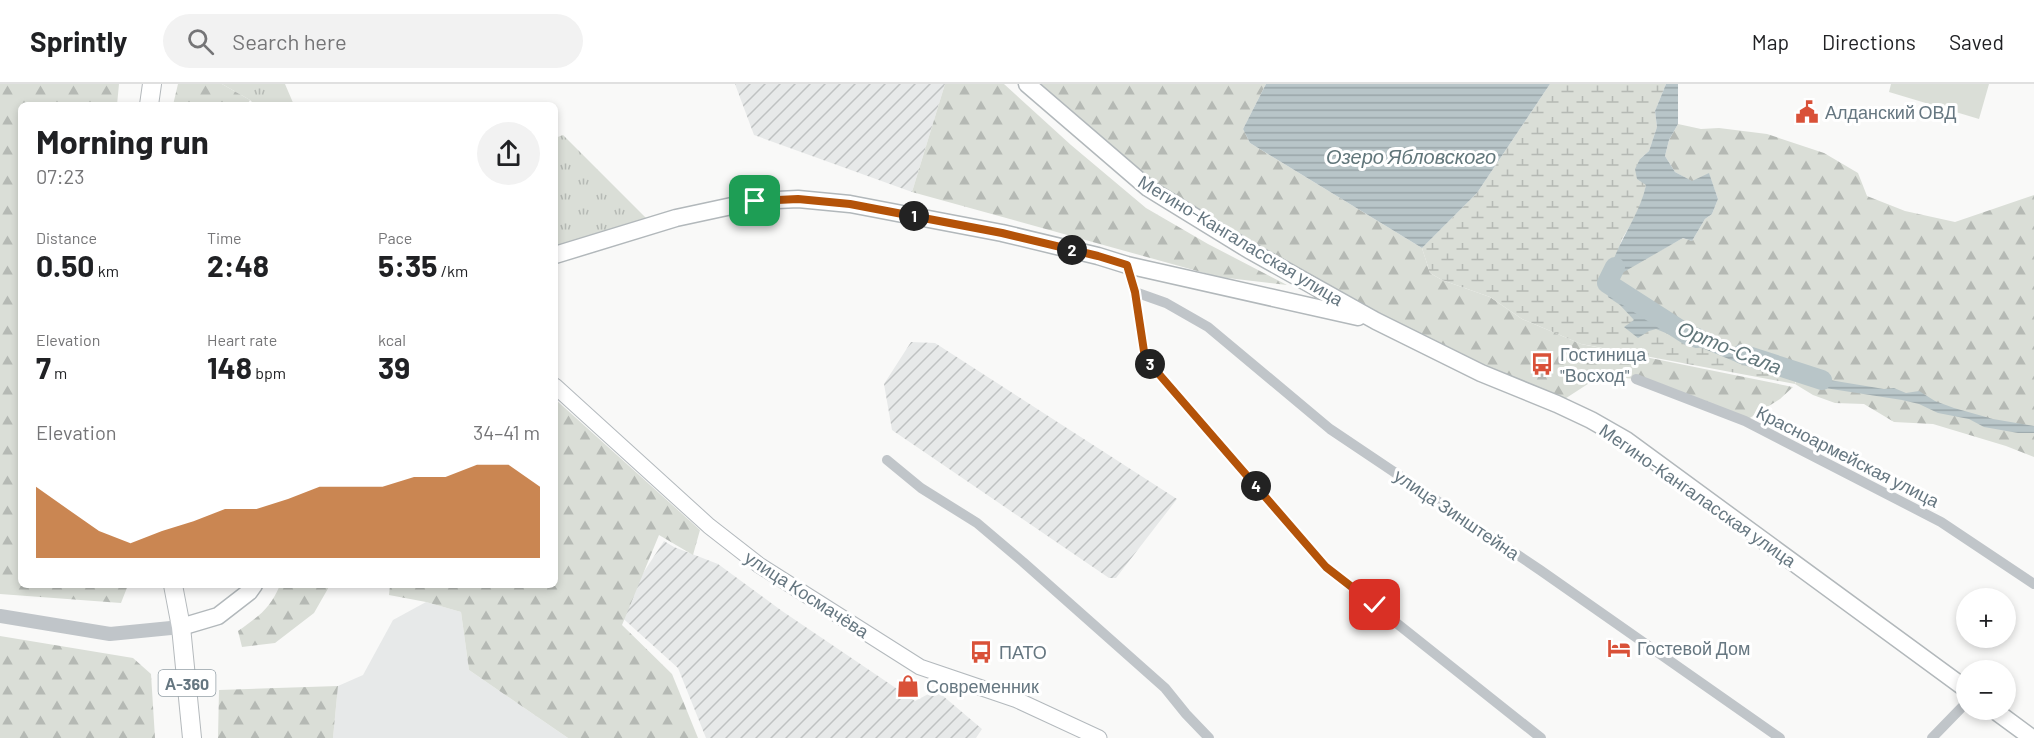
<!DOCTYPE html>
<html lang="en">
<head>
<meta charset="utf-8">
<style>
  body { margin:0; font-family:Barlow,sans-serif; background:#f2f2f2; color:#202124; height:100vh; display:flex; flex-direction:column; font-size:22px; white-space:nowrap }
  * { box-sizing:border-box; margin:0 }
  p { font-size:20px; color:#757577 }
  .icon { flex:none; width:33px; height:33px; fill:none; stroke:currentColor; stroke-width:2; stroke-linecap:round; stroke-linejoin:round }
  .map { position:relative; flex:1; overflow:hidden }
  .panel { position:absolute; left:18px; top:18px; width:540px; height:486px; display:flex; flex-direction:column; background:#fff; border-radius:9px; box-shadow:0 3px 9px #0003 }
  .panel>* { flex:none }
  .controls { position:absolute; left:1956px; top:504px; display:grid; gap:12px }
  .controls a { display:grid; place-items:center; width:60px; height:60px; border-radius:50%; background:#fff; box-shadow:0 3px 9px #0003; font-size:30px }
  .pin { position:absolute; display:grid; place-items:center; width:51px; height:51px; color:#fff; margin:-26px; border-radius:12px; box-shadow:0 3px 9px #0006 }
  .km { position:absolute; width:30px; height:30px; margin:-15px; border-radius:50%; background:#222; color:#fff; font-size:16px; line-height:30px; text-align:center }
  .round { display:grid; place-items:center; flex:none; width:63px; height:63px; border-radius:32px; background:#f2f2f2 }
  .head { display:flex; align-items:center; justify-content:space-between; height:102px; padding:0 18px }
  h1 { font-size:33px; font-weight:700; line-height:45px }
  .metrics { display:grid; grid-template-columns:repeat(3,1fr); gap:9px; height:102px; padding:6px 18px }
  .metrics div { display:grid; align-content:center }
  .metrics b { font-size:30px; font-weight:700 }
  .metrics small { font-size:16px; font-weight:400 }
  .metrics p { font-size:16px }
  .chart { height:168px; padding:12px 18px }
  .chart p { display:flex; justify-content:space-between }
  .chart svg { width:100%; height:108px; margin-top:6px; fill:#b45309; opacity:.7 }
  header { display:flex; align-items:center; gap:36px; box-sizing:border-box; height:84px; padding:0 30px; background:#fff; border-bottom:2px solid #e0e0e0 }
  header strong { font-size:28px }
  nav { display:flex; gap:33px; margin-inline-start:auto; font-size:21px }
  .search { width:420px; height:54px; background:#f2f2f2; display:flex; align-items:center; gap:15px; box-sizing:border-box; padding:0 21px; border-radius:33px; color:#757577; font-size:22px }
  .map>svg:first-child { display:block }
  .built { fill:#e7e9e9 }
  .industrial { fill:url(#industrial-furrows) }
  .grass { fill:url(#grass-tufts) }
  .forest { fill:url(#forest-firs) }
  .wetland { fill:url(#wetland-marsh) }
  .pitch { fill:#daded7 }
  .water { fill:url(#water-rules) }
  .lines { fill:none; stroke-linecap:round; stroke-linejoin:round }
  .river { stroke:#b8c5c8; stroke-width:20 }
  .secondary-casing { stroke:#b3b9bd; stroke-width:17 }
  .primary-casing { stroke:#b2b8bb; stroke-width:19 }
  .trunk-casing { stroke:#b4b9bc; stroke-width:20 }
  .minor { stroke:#c0c5c9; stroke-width:10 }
  .tertiary { stroke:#c0c5c9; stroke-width:14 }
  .secondary { stroke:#fff; stroke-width:15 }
  .primary { stroke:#fff; stroke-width:16 }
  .trunk { stroke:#fff; stroke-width:18 }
  .route-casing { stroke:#fff; stroke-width:12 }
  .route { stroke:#b45309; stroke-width:8 }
  .labels { text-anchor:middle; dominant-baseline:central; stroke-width:6; stroke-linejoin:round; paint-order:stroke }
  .shield { fill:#fff; stroke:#94a0a7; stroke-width:1.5 }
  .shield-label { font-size:16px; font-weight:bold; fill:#667781 }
  .poi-label { font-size:18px; fill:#667781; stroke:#fff; text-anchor:start }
  .street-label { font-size:18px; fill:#667781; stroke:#fff }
  .water-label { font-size:20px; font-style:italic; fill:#61767a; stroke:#fff }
</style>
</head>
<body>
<header>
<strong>Sprintly</strong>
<div class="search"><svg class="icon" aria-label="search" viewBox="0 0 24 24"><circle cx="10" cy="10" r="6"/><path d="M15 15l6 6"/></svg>Search here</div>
<nav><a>Map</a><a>Directions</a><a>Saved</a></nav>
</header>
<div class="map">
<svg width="2034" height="654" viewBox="0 0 2034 654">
  <defs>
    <pattern id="industrial-furrows" width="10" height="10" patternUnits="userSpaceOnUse" patternTransform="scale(1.5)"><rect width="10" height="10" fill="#e7e9e9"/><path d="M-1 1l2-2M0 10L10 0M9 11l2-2" fill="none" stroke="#bfc2c2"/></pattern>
    <pattern id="grass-tufts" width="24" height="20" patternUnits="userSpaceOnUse" patternTransform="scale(1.5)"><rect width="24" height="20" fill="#daded7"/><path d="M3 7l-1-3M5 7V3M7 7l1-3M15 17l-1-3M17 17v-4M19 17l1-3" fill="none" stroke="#b5b9b4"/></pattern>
    <pattern id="forest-firs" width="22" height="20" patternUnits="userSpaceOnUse" patternTransform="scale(1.5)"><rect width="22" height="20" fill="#daded7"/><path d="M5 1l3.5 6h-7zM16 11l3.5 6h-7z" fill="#b5b9b4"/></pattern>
    <pattern id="wetland-marsh" width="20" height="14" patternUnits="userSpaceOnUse" patternTransform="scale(1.5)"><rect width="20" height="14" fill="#daded7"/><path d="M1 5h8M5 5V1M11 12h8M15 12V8" fill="none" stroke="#b5b9b4"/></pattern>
    <pattern id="water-rules" width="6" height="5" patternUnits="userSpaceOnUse" patternTransform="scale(1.5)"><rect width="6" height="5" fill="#b8c5c8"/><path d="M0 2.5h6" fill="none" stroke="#99a5a8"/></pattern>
  </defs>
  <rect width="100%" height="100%" fill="#f9f9f8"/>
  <!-- built -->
  <path class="built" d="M426 518 461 528 469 586 568 654H333L338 602 363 591 393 536Z"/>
  <!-- industrial -->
  <path class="industrial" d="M735 0H945L912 108 754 51Z
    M911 258 935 259 1177 415 1116 494H1109L892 346 884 300Z
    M664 457 674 463 718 480 782 527 915 617 936 606 982 645 976 654H706L678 584 617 529Z"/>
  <!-- grass -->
  <path class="grass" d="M222 0H285L294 21H255L250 16Z
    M563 51 653 141 555 171V54Z"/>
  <!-- forest -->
  <path class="forest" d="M0 0H119L117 21H21V501H128L121 519 0 510Z
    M178 0H222L250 16 247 21H173Z
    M945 0H1004L1071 61 1146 124 1208 160 1287 201 1219 193 912 108Z
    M1027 0H1266L1243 45 1250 59 1422 164 1430 189 1442 196 1490 213 1522 235 1581 260 1793 303 1780 315 1745 337 1636 295 1613 293 1597 294 1557 320 1481 289 1148 104Z
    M1678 40 1701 45 1719 44 1767 50 1824 69 1858 89 1867 112 1905 127 1955 138 2034 111V373L2006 362 1933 340 1894 338 1864 320 1835 319 1813 311 1795 300 1804 283 1799 280 1797 289 1688 251 1607 199 1620 189 1683 154 1692 157 1705 135 1712 130 1718 115 1709 90 1693 98 1675 88 1665 72 1669 56Z
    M555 315 700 446 693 471 659 451 622 541 672 590 698 654H568L469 586 461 528 426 518 389 511 390 501H555Z
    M280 501H330L314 529 275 559 242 563 238 547C259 532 270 525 280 501Z
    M0 552 133 574 151 590 155 654H0Z
    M338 602 333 654H218L219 606Z"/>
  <!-- wetland -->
  <path class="wetland" d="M1550 0H1666L1655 27 1657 43 1649 67 1640 75 1646 101 1643 115 1637 130 1622 155 1607 199 1688 251 1797 289 1795 300 1581 260 1522 235 1490 213 1442 196 1430 189 1422 164 1477 109Z"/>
  <!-- pitch -->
  <path class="pitch" d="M1891 0H1989L1979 35 1889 8Z"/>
  <!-- water -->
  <path class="water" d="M1266 0H1550L1477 109 1422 164 1250 59 1243 45Z
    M1666 0H1678V40L1669 56 1665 72 1675 88 1692 97 1709 89 1718 115 1712 130 1705 135 1692 157 1683 154 1615 193V211L1633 225 1662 241 1681 243 1756 273 1787 289 1884 305 1894 304 1906 309 1919 307 1935 317 1954 324 1993 335 2034 342V349H2018L1984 343 1969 335 1938 329 1919 320 1902 316 1825 304 1802 296 1736 278 1656 245 1649 247 1638 254 1624 243 1634 236 1620 221 1608 213C1602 175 1639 138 1646 101L1637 95 1635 85 1640 75 1649 67 1657 43 1655 27Z"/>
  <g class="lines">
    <!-- river -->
    <path class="river" d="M1615 183 1607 199 1688 251 1697 254
      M1742 270 1822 296"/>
    <!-- secondary casing -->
    <g class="secondary-casing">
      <path id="secondary" d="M555 302 709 442 759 481 920 583 1017 616 1099 654"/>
    </g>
    <!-- primary casing -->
    <g class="primary-casing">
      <path id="primary" d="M1027 0 1148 104 1249 166 1376 237 1481 289 1557 320 1591 336 1626 356 1966 605
        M555 171 676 134 755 117 798 115 850 120 1002 149 1098 172 1127 181 1358 233
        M181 543 218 532 249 508 254 501
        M1994 626 2032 654"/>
    </g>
    <!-- trunk casing -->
    <g class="trunk-casing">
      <path id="trunk" d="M149 21 152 0
        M173 501 181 543 192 654"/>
    </g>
    <!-- minor -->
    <path class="minor" d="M1127 181 1135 208 1145 274 1326 483 1541 654
      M1135 208 1166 219 1208 243 1330 345 1540 486 1780 654
      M1636 295 1745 337 1941 438 2034 500
      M887 376 921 404 977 439 1023 478 1165 604 1186 630 1209 654
      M1932 654 1966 619"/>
    <!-- tertiary -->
    <path class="tertiary" d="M0 532 110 550 181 543"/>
    <!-- secondary -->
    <use href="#secondary" class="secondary"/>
    <!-- primary -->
    <use href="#primary" class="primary"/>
    <!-- trunk -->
    <use href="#trunk" class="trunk"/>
  </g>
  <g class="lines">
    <!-- route casing -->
    <g class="route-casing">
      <path id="route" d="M755 117 798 115 850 120 1002 149 1098 172 1127 181 1135 208 1145 274 1326 483 1375 521"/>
    </g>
    <!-- route -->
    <use href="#route" class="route"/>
  </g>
  <!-- icons -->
  <defs>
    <g id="civic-bare" transform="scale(1.8)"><path d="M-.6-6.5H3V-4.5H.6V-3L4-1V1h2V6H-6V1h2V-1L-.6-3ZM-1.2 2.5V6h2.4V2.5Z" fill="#d95138" stroke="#fff" stroke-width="2.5" paint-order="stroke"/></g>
    <g id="bus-bare" transform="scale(1.8)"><path d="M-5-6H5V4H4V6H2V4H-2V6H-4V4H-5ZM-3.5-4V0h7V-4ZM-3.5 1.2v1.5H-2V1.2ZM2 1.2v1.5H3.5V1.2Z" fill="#d95138" stroke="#fff" stroke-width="2.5" paint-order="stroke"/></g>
    <g id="hotel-bare" transform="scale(1.8)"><path d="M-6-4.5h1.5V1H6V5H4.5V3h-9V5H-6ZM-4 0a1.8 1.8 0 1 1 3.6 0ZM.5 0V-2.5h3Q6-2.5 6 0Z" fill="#d95138" stroke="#fff" stroke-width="2.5" paint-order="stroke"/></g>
    <g id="shop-bare" transform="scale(1.8)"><path d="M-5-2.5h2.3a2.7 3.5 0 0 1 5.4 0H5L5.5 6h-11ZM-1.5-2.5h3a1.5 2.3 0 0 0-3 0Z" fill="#d95138" stroke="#fff" stroke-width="2.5" paint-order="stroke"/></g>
  </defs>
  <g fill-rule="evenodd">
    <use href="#civic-bare" x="1807" y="28"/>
    <use href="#bus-bare" x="1542" y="280"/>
    <use href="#hotel-bare" x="1619" y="564"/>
    <use href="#bus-bare" x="981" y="568"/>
    <use href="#shop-bare" x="908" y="602"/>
  </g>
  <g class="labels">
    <!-- shield labels -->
    <rect class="shield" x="158.5" y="586" width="57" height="26" rx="4.5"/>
    <g class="shield-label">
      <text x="187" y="599">А-360</text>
    </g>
    <!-- poi labels -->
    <g class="poi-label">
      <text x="1825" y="28">Алданский ОВД</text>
      <text x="1560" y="270">Гостиница<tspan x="1560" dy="21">"Восход"</tspan></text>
      <text x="1637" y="564">Гостевой Дом</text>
      <text x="999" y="568">ПАТО</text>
      <text x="926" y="602">Современник</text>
    </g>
    <!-- street labels -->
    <g class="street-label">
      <text transform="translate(1241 156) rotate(31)">Мегино-Кангаласская улица</text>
      <text transform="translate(1848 372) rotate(27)">Красноармейская улица</text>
      <text transform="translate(1698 411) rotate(35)">Мегино-Кангаласская улица</text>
      <text transform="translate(1457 430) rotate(34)">улица Зинштейна</text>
      <text transform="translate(807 510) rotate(33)">улица Космачёва</text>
    </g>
    <!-- water labels -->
    <g class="water-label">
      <text x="1411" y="72">Озеро Ябловского</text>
      <text transform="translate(1730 263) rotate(22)">Орто-Сала</text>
    </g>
  </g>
</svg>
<div class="controls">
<a>+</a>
<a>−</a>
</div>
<div class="pin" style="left:755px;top:117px;background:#1e9e55"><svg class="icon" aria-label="arrive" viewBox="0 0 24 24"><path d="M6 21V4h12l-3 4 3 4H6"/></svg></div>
<div class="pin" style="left:1375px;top:521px;background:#d93025"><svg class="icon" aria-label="check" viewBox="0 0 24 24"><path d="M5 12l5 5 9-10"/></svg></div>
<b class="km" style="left:914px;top:132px">1</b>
<b class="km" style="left:1072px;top:166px">2</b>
<b class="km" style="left:1150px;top:280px">3</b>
<b class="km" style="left:1256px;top:402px">4</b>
<section class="panel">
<div class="head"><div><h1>Morning run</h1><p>07:23</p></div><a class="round"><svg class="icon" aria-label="share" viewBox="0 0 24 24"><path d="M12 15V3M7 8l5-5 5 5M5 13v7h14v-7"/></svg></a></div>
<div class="metrics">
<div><p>Distance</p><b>0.50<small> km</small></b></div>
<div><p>Time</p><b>2:48</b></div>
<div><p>Pace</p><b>5:35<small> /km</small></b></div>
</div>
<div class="metrics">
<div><p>Elevation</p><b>7<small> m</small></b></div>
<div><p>Heart rate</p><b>148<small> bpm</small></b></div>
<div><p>kcal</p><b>39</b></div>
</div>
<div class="chart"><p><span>Elevation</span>34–41 m</p>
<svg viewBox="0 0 160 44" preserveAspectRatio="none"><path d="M0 44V15L10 24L20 33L30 38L40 33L50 29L60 24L70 24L80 20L90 15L100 15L110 15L120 11L130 11L140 6L150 6L160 15V44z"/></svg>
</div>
</section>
</div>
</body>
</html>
